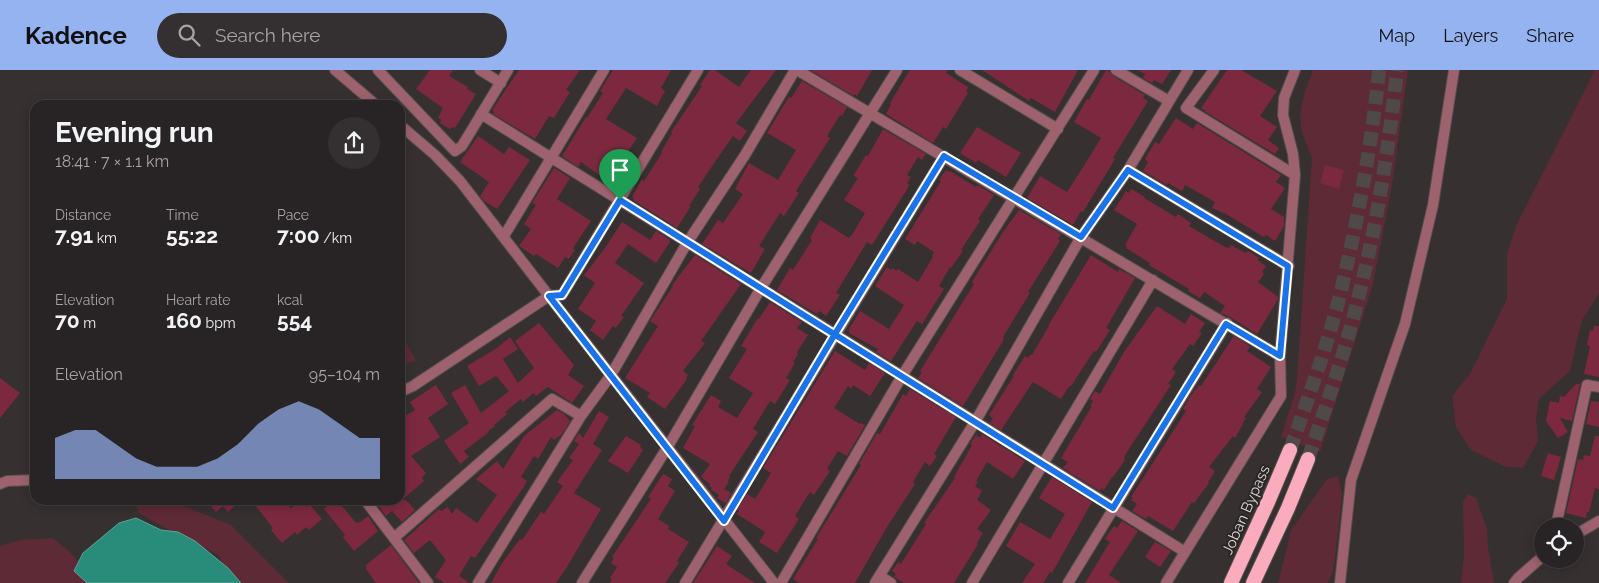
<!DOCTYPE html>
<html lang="en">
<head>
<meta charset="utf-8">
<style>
  body { margin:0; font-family:Raleway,sans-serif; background:#343032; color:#f1f3f6; height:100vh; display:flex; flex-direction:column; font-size:19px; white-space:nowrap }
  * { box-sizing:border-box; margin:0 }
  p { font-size:16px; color:#a5a4a7 }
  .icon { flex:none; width:28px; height:28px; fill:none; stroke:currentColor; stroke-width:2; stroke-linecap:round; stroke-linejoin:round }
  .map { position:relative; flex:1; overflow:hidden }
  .sheet { position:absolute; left:30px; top:30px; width:375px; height:405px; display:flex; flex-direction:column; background:#282425; border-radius:15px; box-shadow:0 2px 12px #0003,0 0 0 1px #444142 }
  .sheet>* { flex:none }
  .fabs { position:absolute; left:1534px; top:448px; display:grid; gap:10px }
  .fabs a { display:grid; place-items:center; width:50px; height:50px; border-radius:50%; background:#282425; box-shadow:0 2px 12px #0003,0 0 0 1px #444142; font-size:25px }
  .pin { position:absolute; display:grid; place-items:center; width:42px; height:42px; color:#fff; margin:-51px -21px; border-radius:50% 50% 50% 0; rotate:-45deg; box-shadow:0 0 5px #0007 }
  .pin .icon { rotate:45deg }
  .round { display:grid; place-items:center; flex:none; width:52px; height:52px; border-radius:26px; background:#343032 }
  .summary { display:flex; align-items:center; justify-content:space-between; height:85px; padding:0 25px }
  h1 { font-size:28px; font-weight:700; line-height:38px }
  .figures { display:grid; grid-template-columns:repeat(3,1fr); gap:8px; height:85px; padding:5px 25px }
  .figures div { display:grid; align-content:center }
  .figures b { font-size:21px; font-weight:700 }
  .figures small { font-size:14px; font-weight:400 }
  .figures p { font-size:14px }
  .chart { height:140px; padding:10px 25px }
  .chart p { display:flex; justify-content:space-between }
  .chart svg { width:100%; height:90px; margin-top:5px; fill:#95b2f1; opacity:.7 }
  header { display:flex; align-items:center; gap:30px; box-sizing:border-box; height:70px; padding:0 25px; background:#95b2f1; color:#111 }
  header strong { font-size:24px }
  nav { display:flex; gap:28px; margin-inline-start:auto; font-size:18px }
  .search { width:350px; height:45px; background:#343032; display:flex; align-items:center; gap:12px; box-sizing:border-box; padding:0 18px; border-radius:28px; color:#a5a4a7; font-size:19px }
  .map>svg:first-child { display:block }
  .green { fill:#5d2a36 }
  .water { fill:#298c7b; stroke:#5fa398 }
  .building { fill:#7c2940 }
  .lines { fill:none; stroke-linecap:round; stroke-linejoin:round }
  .trunk-tunnel { stroke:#4f494a; stroke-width:14; stroke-dasharray:14 7; stroke-linecap:butt }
  .minor-casing { stroke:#544e4f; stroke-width:12 }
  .tertiary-casing { stroke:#544e4f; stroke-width:12 }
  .trunk-casing { stroke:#544e4f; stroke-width:16 }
  .minor { stroke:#9e626e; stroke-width:10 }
  .tertiary { stroke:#9e626e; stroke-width:10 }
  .trunk { stroke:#fbacbc; stroke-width:14 }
  .route-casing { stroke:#fff; stroke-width:10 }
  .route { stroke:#1a73e8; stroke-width:6 }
  .labels { text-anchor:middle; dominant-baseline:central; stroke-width:4; stroke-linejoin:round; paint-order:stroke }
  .street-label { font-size:15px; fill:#ddd9da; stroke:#2c2727 }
</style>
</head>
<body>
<header>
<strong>Kadence</strong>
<div class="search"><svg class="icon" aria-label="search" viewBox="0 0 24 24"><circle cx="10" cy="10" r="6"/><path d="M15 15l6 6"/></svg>Search here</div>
<nav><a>Map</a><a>Layers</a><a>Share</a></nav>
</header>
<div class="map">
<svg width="1599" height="513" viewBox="0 0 1599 513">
  <rect width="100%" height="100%" fill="#363031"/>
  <!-- green -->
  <path class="green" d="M1313 0H1408L1392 115 1373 214 1320 382 1281 367 1295 323 1297 308 1312 87C1294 50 1299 37 1313 0Z
    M1595 0H1599V224L1582 250 1570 301 1539 329 1536 350 1538 371 1523 398 1506 397 1471 380 1456 357 1452 326 1470 304 1507 229V184L1516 156Z
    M400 262 416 291 400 295Z
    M1338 406 1342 423 1340 446 1333 502 1328 513H1278L1291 460 1327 409Z
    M1468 424 1476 428 1487 459 1488 477 1494 513H1461L1464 486 1463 432Z
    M160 430H169L231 455 289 513H230L219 485 188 471 139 443 137 434Z
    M53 468 71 483 89 505 123 513H0V476L20 470Z"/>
  <!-- water -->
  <path class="water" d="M136 448 161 460 178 462 195 471 228 498 241 513H87L74 501 83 483 119 453Z"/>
  <!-- building -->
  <path class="building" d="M430 0H453L449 6 468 17 467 19 476 24 455 58 452 57 450 59 440 53 441 50 438 48 443 38 416 19Z
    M519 0H580L566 20 570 22 554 48 549 46 535 69 493 44 494 42 492 40Z
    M613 0H671L661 18 665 21 657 36 626 18 606 49 637 68 621 92 623 93 610 113 581 92 578 97 562 86 586 47 587 48 603 23 600 21Z
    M710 0H715L739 17 751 0H776L736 53 747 61 740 71 733 66 717 89 698 117 700 119 689 136H691L677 158 633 130 634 128 632 127 642 109 644 111 662 83 661 82 672 63 671 62 702 16 700 15Z
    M810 0H872L857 26 854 24V26Z
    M910 0H948L946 3 968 17 966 21 968 23 946 59 943 57 933 73 886 44 891 34 890 33Z
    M982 0H1078L1055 42 1031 28 1029 31Z
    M1106 0 1109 1 1113 6 1145 25 1143 28 1148 31 1113 88 1115 89 1083 142 1081 141 1073 155 1027 128 1040 106 1067 122 1085 94 1101 68 1074 52 1087 29 1089 30Z
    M1138 0H1171L1162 14 1154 10 1152 13 1143 8 1145 4Z
    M1227 0H1241L1277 21 1260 46 1277 57 1268 70 1279 78 1275 84 1204 41 1205 40 1201 38Z
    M802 11 847 37 842 46 840 45 827 66 830 68 796 121 799 123 784 146 780 143 759 176 765 179 751 203 702 174 718 150 723 153 743 124 735 119 749 93 778 110 796 80 767 63 789 27 791 28Z
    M1176 48 1193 59 1197 53 1281 105 1276 112 1285 118 1271 139 1284 147V156L1275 171 1266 165 1264 167 1226 144 1212 138 1215 132 1185 115 1182 121 1168 113 1167 115 1143 101 1148 92 1145 89 1155 72 1159 74Z
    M977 57 1021 83 1006 107 978 90 976 93 960 83Z
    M883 59 926 84 922 90 918 87 907 105 911 107 907 113 909 115 906 121 872 175 867 172 836 223 840 225 826 246 819 241 817 244 777 220 790 198 793 200 812 170 810 168 820 150 849 168 852 165 865 143 844 130 858 108 854 106 855 103 866 85 868 86Z
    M478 66 504 84 509 77 530 90 497 139 484 131 480 126 489 112 460 92Z
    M1325 95 1344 100 1339 119 1320 113Z
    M554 98 570 108 557 129 591 151 575 175 573 179 575 180 569 189 565 187 558 198 536 184 534 186 519 176 531 159 524 154 536 135 532 133Z
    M946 100 949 102 950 101 976 117 977 115 994 125 978 149 980 151 961 180 963 181 951 198 950 197 939 216 944 219 922 254 917 251 891 291 876 282 878 279 849 263V259L860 241 889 259 904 235 875 216 887 197 891 200 892 198 897 201 898 199 918 212 933 187 932 186 934 182 917 171 915 175 905 169 941 111 939 110Z
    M1131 119 1145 127 1144 128 1176 147 1178 144 1191 153 1189 156 1225 177 1229 178 1231 175 1246 183 1248 181 1259 188 1257 190 1266 196 1262 202 1264 204 1258 212 1278 227V229L1257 264 1230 247 1220 243 1225 236 1204 222 1200 228 1188 221 1189 219 1149 195 1150 193 1126 178 1127 176 1125 175 1137 154 1114 140 1126 121 1129 123Z
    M1019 140 1061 164 1058 169 1060 171 1028 222 1030 223 1004 265 1003 271 963 336 918 308 922 302 920 301 974 214 972 212 1003 162Z
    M622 152 650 170 656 161 669 169 670 172 656 193 628 174 615 193 644 213 621 246 624 247 616 258 613 256 603 270 590 260 596 251 578 239 595 213 584 205 605 178Z
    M695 185 741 214 701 271 705 273 683 301 688 305 686 308 687 309 665 339 647 327 650 323 625 308 658 256 650 251 673 216 672 215Z
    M1091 185 1118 202 1119 199 1135 208 1106 258 1110 260 1096 282 1094 281 1071 316 1070 315 1061 329 1033 312 1001 360 990 353 993 348 989 345 1014 306 1013 305 1025 286 1028 288 1031 284 1032 285 1049 256H1048Z
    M770 232 802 252 797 258 808 265 797 282 798 284 793 292 795 293 786 308 790 310 775 334 770 331 753 359 758 362 729 406 730 407 728 411 729 412 724 419 731 423 726 433 717 428 719 425 711 420 712 418 709 416 710 414 701 407 710 394 683 378 695 356 692 355 711 325 721 331 718 337 737 348 753 323 729 308 747 279 741 276 758 248 759 249Z
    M1157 236 1185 254 1191 244 1205 253 1199 262 1202 263 1193 276 1190 274 1172 299 1176 302 1168 314 1171 315 1125 385 1124 389 1125 390 1113 407H1112L1104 420 1101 418 1100 421 1063 398 1068 392 1061 388 1092 336H1090L1093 331 1090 329 1095 321 1100 324 1124 282Z
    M539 253 574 295 568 305 584 316 572 333 548 317 536 326 533 323 523 332 521 329 505 342 507 344 494 355 495 356 488 361 489 362 464 381 469 387 460 394 444 371 469 353 451 323 465 315 481 343 509 321 496 306 479 316 467 296 497 278 510 267 518 279 503 289 518 313 534 298 515 271Z
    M1594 256H1599V307L1584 304 1590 276 1587 275 1590 260 1593 261Z
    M1234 266 1250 276 1247 281 1271 297 1257 319 1262 322 1244 347 1246 348 1242 354H1243L1235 368 1233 366 1209 397 1215 401 1208 412 1209 413 1194 433 1192 432 1173 461 1148 446 1146 449 1132 441 1137 434 1131 430 1133 428 1131 427 1186 341 1183 339 1190 327 1199 315 1201 316Z
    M835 281 865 300 869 293 885 303 870 326 853 315 851 319 848 316 834 338 860 354 861 353 865 355 847 386 838 381 827 399 830 401 814 425 810 422 795 446 799 449 777 483 759 472 765 462 737 444 739 441 737 440 747 424 755 429 771 403 763 398Z
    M0 308 20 323 0 348Z
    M1576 314H1580L1572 351 1560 348 1568 362 1558 368 1546 351 1550 331 1559 333 1560 326 1564 327Z
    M436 315 448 334 428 348 440 367 411 386 426 403 422 408 424 411 402 430H406L415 440 402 452 392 441 386 446 374 430H400V349L415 340 410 332Z
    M910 319 956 347 934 384 937 386 930 396 925 392 913 412 915 414 887 457 855 513H799L793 509 818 469 816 468 861 395 859 394 877 363 880 364 903 324 906 326Z
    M1591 331 1599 332V357L1586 354Z
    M557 340 564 344 570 351 562 364 554 370 551 367 538 389 534 386 521 407 527 411 523 418 475 488 471 486 459 506 470 513H445L435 507 446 490 430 470 414 483 404 470 439 439 441 441 448 437 452 444 456 438 477 453 497 425 476 409 497 391 503 399 524 366Z
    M599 341 609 347 593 374 602 380 574 423 601 439 567 497 556 513H491L502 493 520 469 522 470 541 442 544 444 563 416 557 412 573 390 569 388 579 374 574 371 579 363 583 368Z
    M982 364 1025 391 1013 409 987 392 976 411 978 412 975 416 982 421 977 430 991 440 977 459 983 463 977 473 978 474 954 513H904L894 507 896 504 892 501 898 492 901 494 926 454 924 453 955 408 954 407 972 375 970 374 976 365 980 368Z
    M626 366 641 375 640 377 643 380 628 403 608 391Z
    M1595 366H1599V419L1595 418 1589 442H1587L1586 448 1566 443 1578 389 1583 390 1584 385 1590 386Z
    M1548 383 1561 387 1554 410 1541 406Z
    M663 404 672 409 668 416 675 421 658 449 669 456 668 459 689 472 677 491 679 493 665 513H610L612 509 610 508 617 497 611 493 614 488 612 487 651 429 648 427Z
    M1052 407 1092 432 1052 503 1050 502 1043 513H1022L1035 494 1006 476 1020 452 1050 469 1065 444 1039 428Z
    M206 430H241L228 442 223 436 216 442Z
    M251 430H288L290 439 301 430 307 437 310 435 322 449 309 460 306 457 297 465 295 462 282 473 271 460 273 458Z
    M335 430H337L356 453 358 452 359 453 368 446 378 461 354 481 343 467 345 465 324 439Z
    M1122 451 1138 461 1109 505 1121 513H1085L1110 472 1105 469 1114 456 1117 458Z
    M1155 472 1171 481 1160 497 1145 487Z
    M391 475 419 513H376L366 499V495Z
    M717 476 732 486 726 494 755 513H693Z"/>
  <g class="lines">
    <!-- trunk-tunnel -->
    <path class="trunk-tunnel" d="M1290 380C1308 328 1328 275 1341 221 1358 148 1372 74 1379 0
      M1308 389C1326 336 1345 283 1358 229 1377 154 1389 77 1397 0"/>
    <!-- minor casing -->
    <g class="minor-casing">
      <path id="minor" d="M378 0 455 81 462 76 508 0
        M480 0 501 13
        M797 0 1280 286
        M960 0 1058 59
        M1116 0 1169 31
        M1214 0 1186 38 1295 105
        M481 44 1185 482
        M1128 100 1289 196
        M504 166 604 0
        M549 226 562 225 698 0
        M365 430 428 513
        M1556 456 1587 315 1599 317
        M394 468 552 329 581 346
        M880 506 891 513
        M478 513 581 346 611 305 687 173 745 85 795 0
        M685 513 944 86
        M781 513 902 306 1094 0
        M875 513 975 352 1081 167 1128 100 1188 0
        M972 513 1153 210
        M1068 513 1227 253
        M1166 513 1281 326 1280 286 1295 105 1293 84 1283 45 1284 28 1295 0"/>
    </g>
    <!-- tertiary casing -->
    <g class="tertiary-casing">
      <path id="tertiary" d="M335 0 376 35
        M400 55 435 85 460 111 549 226
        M400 322 413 316 549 226 774 513
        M0 414 7 411 35 410
        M1575 465 1599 451
        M582 513 667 378 761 218 897 0
        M1340 513 1351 410 1405 254 1433 135 1454 0
        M1514 513 1518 508 1542 487"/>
    </g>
    <!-- trunk casing -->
    <g class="trunk-casing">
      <path id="trunk" d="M1231 513 1268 432 1290 380
        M1253 513 1288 438 1308 389"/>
    </g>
    <!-- minor -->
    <use href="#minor" class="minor"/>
    <!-- tertiary -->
    <use href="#tertiary" class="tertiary"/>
    <!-- trunk -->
    <use href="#trunk" class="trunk"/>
  </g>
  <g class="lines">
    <!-- route casing -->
    <g class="route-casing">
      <path id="route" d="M620 130C784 233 949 336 1113 438L1226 254 1280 286 1288 196 1128 100 1081 167 944 86 835 264 724 451 549 226 562 225 620 130"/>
    </g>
    <!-- route -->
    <use href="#route" class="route"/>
  </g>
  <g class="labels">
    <!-- street labels -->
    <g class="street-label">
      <text transform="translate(1246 440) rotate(-66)">Joban Bypass</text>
    </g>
  </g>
</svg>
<div class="fabs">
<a><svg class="icon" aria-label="locate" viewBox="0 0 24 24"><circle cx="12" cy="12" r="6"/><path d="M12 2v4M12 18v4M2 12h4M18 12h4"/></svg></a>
</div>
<div class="pin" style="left:620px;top:130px;background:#1e9e55"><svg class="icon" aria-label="arrive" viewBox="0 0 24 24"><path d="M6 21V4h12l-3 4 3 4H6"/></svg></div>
<section class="sheet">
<div class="summary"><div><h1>Evening run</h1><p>18:41 · 7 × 1.1 km</p></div><a class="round"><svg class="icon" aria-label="share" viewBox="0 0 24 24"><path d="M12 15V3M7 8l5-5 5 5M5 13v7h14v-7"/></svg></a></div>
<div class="figures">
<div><p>Distance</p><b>7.91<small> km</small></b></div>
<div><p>Time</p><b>55:22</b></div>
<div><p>Pace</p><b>7:00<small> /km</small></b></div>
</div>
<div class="figures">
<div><p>Elevation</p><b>70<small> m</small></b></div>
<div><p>Heart rate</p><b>160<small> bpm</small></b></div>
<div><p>kcal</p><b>554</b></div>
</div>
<div class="chart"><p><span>Elevation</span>95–104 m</p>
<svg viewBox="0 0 160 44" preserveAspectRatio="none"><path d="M0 44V24L10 20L20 20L30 27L40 34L50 38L60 38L70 38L80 34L90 27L100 17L110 10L120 6L130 10L140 17L150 24L160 24V44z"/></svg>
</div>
</section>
</div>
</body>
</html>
